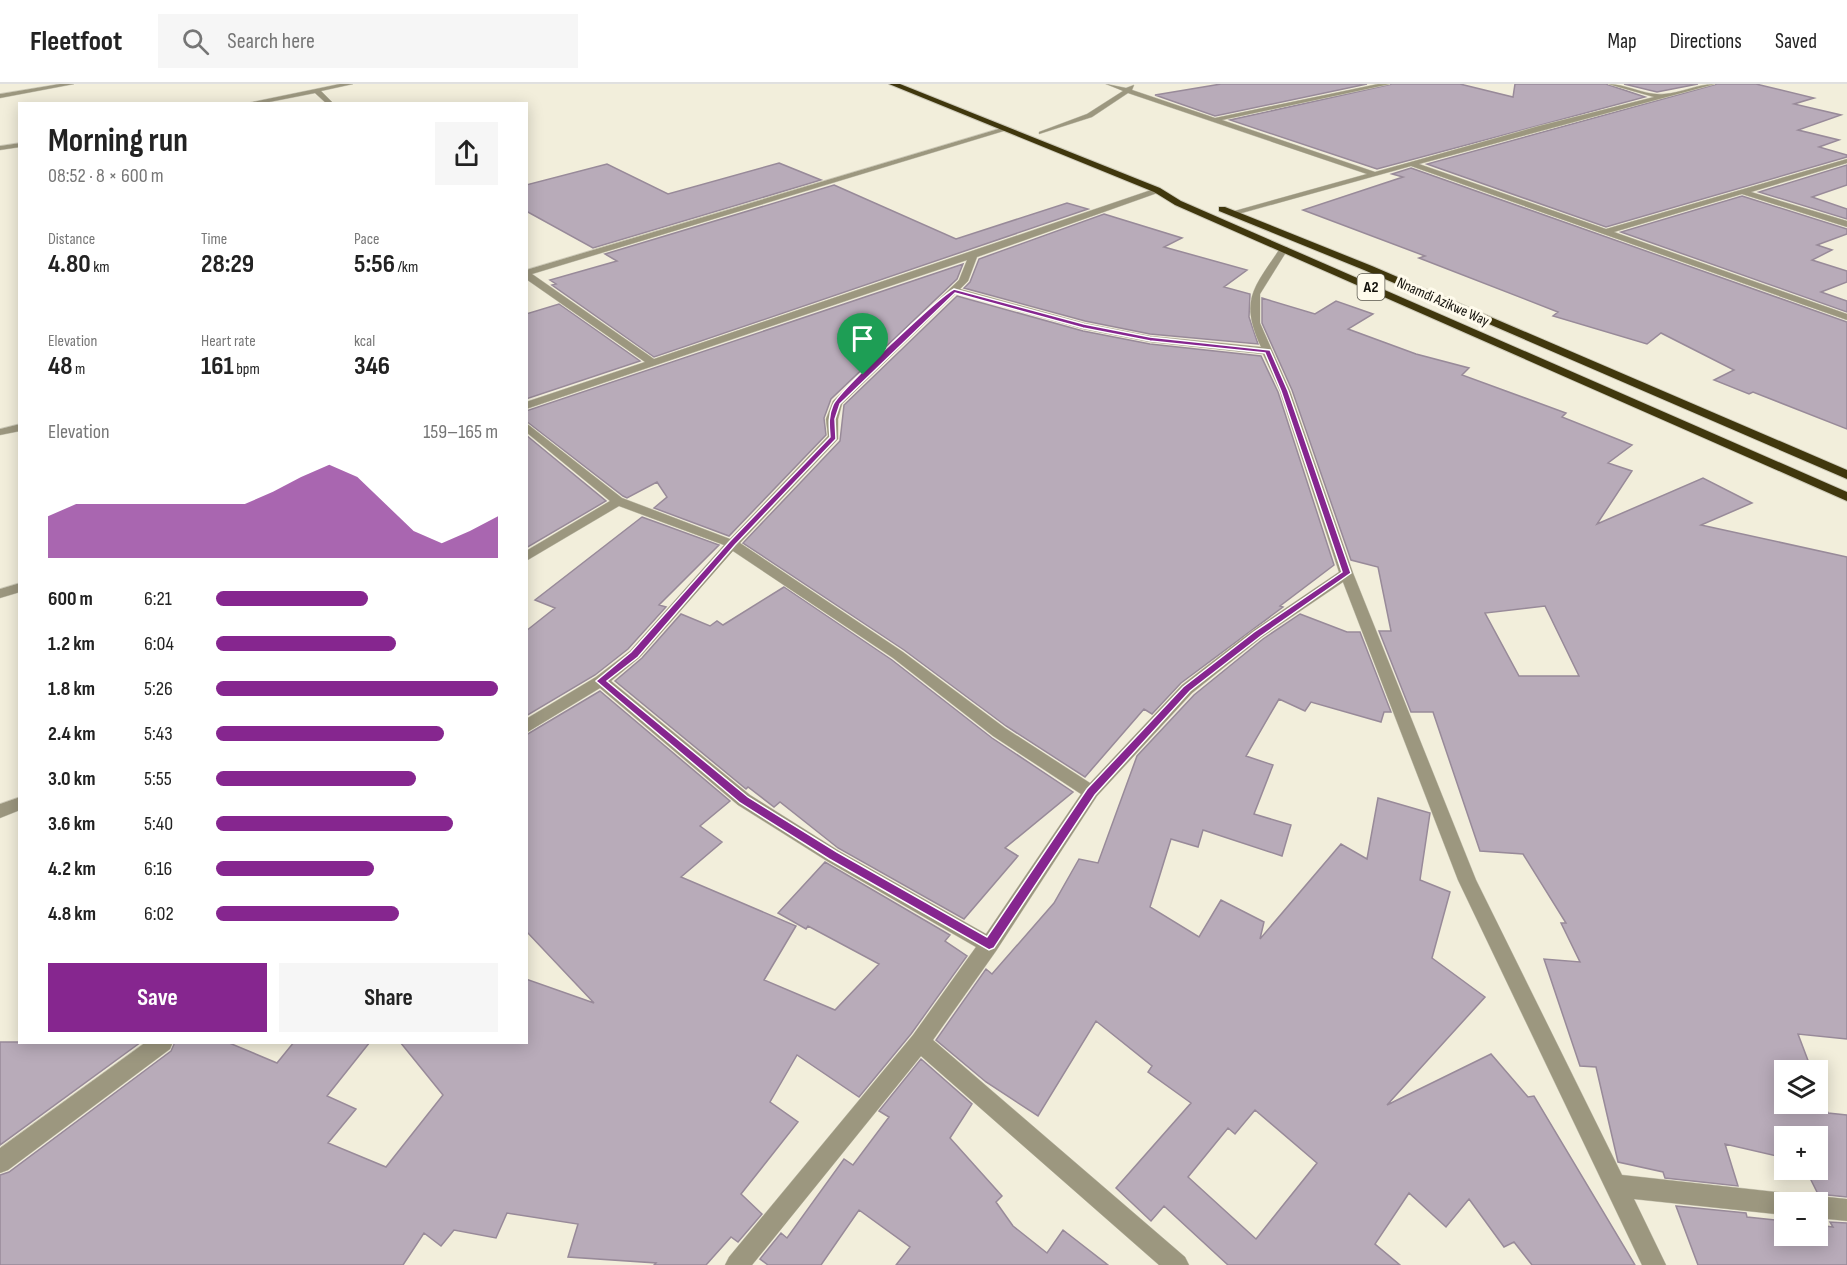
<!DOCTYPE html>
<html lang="en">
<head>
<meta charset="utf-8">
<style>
  body { margin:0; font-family:"Sofia Sans Condensed",sans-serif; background:#f6f6f6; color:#222; height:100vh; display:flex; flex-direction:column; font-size:22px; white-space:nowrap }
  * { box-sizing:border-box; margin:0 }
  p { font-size:20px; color:#767676 }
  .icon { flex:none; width:33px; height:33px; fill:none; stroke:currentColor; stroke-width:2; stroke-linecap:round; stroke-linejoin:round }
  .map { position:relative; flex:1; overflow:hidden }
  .panel { position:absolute; left:18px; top:18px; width:510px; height:942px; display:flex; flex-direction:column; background:#fff; border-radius:0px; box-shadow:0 3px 15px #0003 }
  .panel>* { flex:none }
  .fabs { position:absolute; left:1774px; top:976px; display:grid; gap:12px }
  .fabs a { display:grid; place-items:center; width:54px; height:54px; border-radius:0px; background:#fff; box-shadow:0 3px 15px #0003; font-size:30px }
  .pin { position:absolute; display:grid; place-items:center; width:51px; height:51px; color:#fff; margin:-62px -26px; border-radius:50% 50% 50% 0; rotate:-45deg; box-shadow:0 0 6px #0007 }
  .pin .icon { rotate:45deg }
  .round { display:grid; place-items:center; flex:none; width:63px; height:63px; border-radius:0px; background:#f6f6f6 }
  .overview { display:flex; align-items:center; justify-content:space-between; height:102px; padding:0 30px }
  h1 { font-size:33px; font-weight:700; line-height:45px }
  .metrics { display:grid; grid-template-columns:repeat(3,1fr); gap:9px; height:102px; padding:6px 30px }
  .metrics div { display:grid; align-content:center }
  .metrics b { font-size:26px; font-weight:700 }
  .metrics small { font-size:16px; font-weight:400 }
  .metrics p { font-size:16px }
  .chart { height:168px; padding:12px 30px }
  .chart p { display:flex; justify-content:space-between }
  .chart svg { width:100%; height:108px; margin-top:6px; fill:#86268f; opacity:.7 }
  .primary-button { display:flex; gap:12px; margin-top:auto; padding:12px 30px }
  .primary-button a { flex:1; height:69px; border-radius:0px; background:#86268f; color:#fff; font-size:24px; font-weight:700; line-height:69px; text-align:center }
  .primary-button a+a { background:#f6f6f6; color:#222 }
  ul { padding:0 30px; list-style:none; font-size:20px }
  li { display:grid; grid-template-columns:96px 72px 1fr; align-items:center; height:45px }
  li i { height:15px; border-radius:8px; background:#86268f }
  header { display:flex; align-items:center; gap:36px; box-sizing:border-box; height:84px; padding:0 30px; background:#fff; border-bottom:2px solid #e0e0e0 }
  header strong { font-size:28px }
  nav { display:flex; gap:33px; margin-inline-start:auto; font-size:21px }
  .search { width:420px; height:54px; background:#f6f6f6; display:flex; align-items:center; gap:15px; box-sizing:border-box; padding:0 21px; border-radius:0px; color:#767676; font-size:22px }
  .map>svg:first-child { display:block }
  .building { fill:#b8abb9; stroke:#988a99; stroke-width:1.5; fill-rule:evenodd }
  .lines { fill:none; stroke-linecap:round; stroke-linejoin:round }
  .minor-casing { stroke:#cecbba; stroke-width:1 }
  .highway-casing { stroke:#cecbba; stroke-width:2 }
  .minor { fill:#9c977f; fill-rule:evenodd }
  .highway { fill:#40370d; fill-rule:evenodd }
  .route { fill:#86268f; stroke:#fff; stroke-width:1.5; fill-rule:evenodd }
  .labels { text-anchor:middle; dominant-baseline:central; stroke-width:6; stroke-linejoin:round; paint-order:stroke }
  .far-street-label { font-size:15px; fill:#13110b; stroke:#fffbec }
  .shield { fill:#fffbec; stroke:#5a574e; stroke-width:1.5 }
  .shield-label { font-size:16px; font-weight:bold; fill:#13110b }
</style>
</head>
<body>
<header>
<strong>Fleetfoot</strong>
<div class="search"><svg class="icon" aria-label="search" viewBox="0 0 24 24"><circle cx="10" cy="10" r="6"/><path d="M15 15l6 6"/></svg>Search here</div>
<nav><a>Map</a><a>Directions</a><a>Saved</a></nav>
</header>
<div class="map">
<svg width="1847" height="1181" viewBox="0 0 1847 1181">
  <rect width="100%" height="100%" fill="#f2eedb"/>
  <!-- building -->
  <path class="building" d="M1221 0H1367L1215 32 1155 11Z
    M1392 0H1460L1513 13 1515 0H1606L1645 13 1377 85 1230 36Z
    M1624 0H1698L1657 8Z
    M1717 0H1756L1814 14 1794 20 1841 31 1798 46 1839 56 1819 63 1847 71V73L1606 143 1427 80Z
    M779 79 821 96 593 164 526 127V101L607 80 668 110Z
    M1847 81V101L1812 113 1847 125V135L1759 108Z
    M1411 84 1847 238V345L1753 308 1749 310 1714 296 1734 286 1661 249 1647 260 1553 232 1558 228 1419 174 1425 172 1303 126 1403 93 1392 90Z
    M834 101 956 155 1067 119 1088 125 654 273 552 201 556 200 550 196 617 177 605 170Z
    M1742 112 1847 145V150L1817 161 1832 166 1812 176 1847 187V198L1821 208 1847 217V228L1621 148Z
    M1104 130 1182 154 1164 163 1247 186 1224 203 1250 210 1249 233 1258 260 1150 250 1085 237 964 204 970 198 979 175Z
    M963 180 957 195 831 315 824 334 826 351 729 452 654 424 667 413 657 398 627 414 623 412 526 337V327Z
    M957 212 1083 247 1150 260 1261 272 1278 308 1334 481 1280 522 1283 523 1181 599 1152 630 1144 625 1085 693 1006 642 904 566 743 459 840 357 844 321Z
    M1262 214 1315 230 1336 217 1373 230 1348 245 1416 270 1469 284 1462 291 1566 329 1562 333 1632 361 1608 379 1632 387 1597 440 1703 394 1752 419 1701 441 1847 473V955L1798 950 1812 987H1785V1020H1818V1002L1828 1029 1847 1031V1113L1818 1110 1806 1086H1818V1053H1785V1074L1725 1060 1738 1102 1665 1094 1663 1088 1618 1078 1596 983 1580 982 1544 875 1580 878 1561 839H1566L1523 770 1480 767 1433 628H1411L1379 547H1391L1378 483 1351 476 1292 306 1262 239ZM1545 522 1579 592H1519L1485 529Z
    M559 220 640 277 526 315V230Z
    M526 351 606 417 526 464Z
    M642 433 719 461 659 521 666 523 628 565 595 591 526 632V547L555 524 535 516Z
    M784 503 892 576 992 654 1073 708 1005 764 1018 772 964 835 838 764 780 718 774 723 748 703 746 705 615 597 642 574 681 530 710 542 717 537 723 541Z
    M1300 530 1347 548H1360L1391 628H1384L1381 638 1311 618 1305 627 1279 615 1246 672 1273 681 1254 730 1291 741 1282 772 1203 746 1198 763 1171 755 1150 823 1199 853 1221 816 1264 838 1260 855 1341 760 1367 775 1378 714 1430 729 1420 796 1450 808 1432 874 1485 913 1387 1021 1491 970 1528 1013 1534 1012 1635 1181H1532L1514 1158 1504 1163 1469 1115 1446 1143 1409 1109 1375 1160 1400 1181H1228L1164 1122 1151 1137 1116 1104 1191 1019 1148 988 1152 982 1096 937 1038 1032 986 998 936 956 986 885 992 890 1054 819 1079 775 1098 779 1137 672 1194 611 1263 555ZM1255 1026 1317 1079 1256 1155 1188 1093 1228 1044 1235 1050Z
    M600 607 730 717 700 742 722 758 681 793 796 842 764 896 835 926 879 880 808 842 806 845 778 829 825 778 950 851 945 857 967 872 911 950 859 1013 797 971 770 1018 798 1038 741 1110 762 1130 738 1158 731 1153 706 1181H654L656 1179 568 1173 578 1140 507 1129 496 1154 454 1146 441 1162 424 1149 403 1181H0V1091L9 1088 171 967 175 958H227L277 979 294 958H370L327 1012 356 1025 328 1059 386 1083 443 1011 400 958H526V895L594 919 526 847V651Z
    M0 958H141L0 1061Z
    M921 975 972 1020 950 1054 1002 1112 996 1118 1013 1142 1047 1169 1063 1146 1108 1181H896L910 1163 859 1126 821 1181H768L760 1175 781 1149 787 1154 844 1075 853 1081 889 1033 879 1027Z
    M1676 1122 1746 1129 1747 1133 1785 1137V1152H1818V1141L1833 1143 1830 1138 1847 1139V1181H1698Z"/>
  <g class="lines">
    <!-- minor casing -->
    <g class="minor-casing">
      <path id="minor" d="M60 0H74L0 14V10Z
        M340 0H353L321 7 334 20H327L315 9 259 20H243Z
        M1106 0 1126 4 1134 1 1132 6 1215 34 1378 0H1390L1222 36 1375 88 1539 42 1654 13 1608 0C1626 0 1646 12 1664 10 1681 9 1697 0 1715 0L1419 80 1606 145 1847 75V79L1751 108 1847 137V143L1742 110 1614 148 1847 230V236L1411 82 1231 132V128L1367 90 1128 9 1092 33 1039 50V48L1087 30 1123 7Z
        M1005 43 1007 46 532 190 654 275 1157 104 1161 106 1160 108 977 173 968 197 960 205 1084 239 1150 252 1261 263C1239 215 1254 204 1281 163H1287L1288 165 1260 210V239L1290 307 1353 489 1476 796 1622 1091 1785 1109 1793 1112 1796 1119H1785V1131L1634 1115 1666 1181H1642L1458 796 1343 498 1262 553 1192 609 1097 712 996 867 933 956 1185 1173 1189 1181H1159L921 972 752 1181H725L729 1173 913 951 976 863 827 777 738 721 600 604 526 649V635L596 593 630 567 724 461 619 422 526 477V467L610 417 526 348V339L622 414 730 455 828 352 826 335 833 317 959 196 967 176 526 325V318L645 278 526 195V186ZM956 209 1083 245 1150 258 1263 270 1280 307 1339 488 1252 547 1182 601 1090 699 1005 644 903 568 740 459 838 355V335L842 320ZM733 467 893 574 993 652 1081 710 986 850 839 767 750 711 611 597 640 573Z
        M20 59V63L0 66V62Z
        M20 340V347L0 351V345Z
        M20 499V508L0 514V505Z
        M20 713V726L0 734V720Z
        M146 958H173L170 965 8 1086 0 1089V1064Z
        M1818 1112 1847 1115V1137L1818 1134V1119H1808L1810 1115Z"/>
    </g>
    <!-- highway casing -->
    <g class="highway-casing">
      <path id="highway" d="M889 0H900L1160 104 1181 117 1847 408V417L1175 121 1154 108Z
        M1219 123H1225L1372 182 1847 386V395L1364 186 1219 127Z"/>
    </g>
    <!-- minor -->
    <use href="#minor" class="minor"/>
    <!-- highway -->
    <use href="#highway" class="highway"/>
  </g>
  <!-- route -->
  <path class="route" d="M954 205 1084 240 1150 253 1270 266 1288 307 1351 489 1261 552 1190 607 1095 711 994 864 989 866 829 775 740 719 596 597 631 568 729 458 830 353C829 341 828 332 833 321 839 307 939 213 954 205ZM955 209 1083 244 1150 257 1265 269 1281 307 1342 488 1254 548 1183 603 1087 705 987 853 837 768 748 713 607 597 638 573 735 461 836 355 835 335 840 320Z"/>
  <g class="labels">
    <!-- far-street labels -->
    <g class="far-street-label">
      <text transform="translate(1443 218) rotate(24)">Nnamdi Azikwe Way</text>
    </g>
    <!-- shield labels -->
    <rect class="shield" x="1357.5" y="190" width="27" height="26" rx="4.5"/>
    <g class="shield-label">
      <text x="1371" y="203">A2</text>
    </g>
  </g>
</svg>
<div class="fabs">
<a><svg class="icon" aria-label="layers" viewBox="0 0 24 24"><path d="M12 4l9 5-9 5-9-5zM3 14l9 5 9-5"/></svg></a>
<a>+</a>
<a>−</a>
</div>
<div class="pin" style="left:863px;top:291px;background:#1e9e55"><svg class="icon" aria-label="arrive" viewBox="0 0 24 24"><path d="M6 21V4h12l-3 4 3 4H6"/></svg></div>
<section class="panel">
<div class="overview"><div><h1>Morning run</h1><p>08:52 · 8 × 600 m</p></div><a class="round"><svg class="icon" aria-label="share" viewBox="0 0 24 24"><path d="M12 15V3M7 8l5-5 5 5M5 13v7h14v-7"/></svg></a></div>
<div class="metrics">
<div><p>Distance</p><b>4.80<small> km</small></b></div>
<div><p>Time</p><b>28:29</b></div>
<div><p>Pace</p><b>5:56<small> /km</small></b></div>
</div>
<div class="metrics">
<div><p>Elevation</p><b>48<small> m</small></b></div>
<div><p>Heart rate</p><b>161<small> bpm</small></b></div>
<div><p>kcal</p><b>346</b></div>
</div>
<div class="chart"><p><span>Elevation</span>159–165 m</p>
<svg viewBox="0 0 160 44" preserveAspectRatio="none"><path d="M0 44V27L10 22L20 22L30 22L40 22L50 22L60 22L70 22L80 17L90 11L100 6L110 11L120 22L130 33L140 38L150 33L160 27V44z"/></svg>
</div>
<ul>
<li><b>600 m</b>6:21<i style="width:54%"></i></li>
<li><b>1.2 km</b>6:04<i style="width:64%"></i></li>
<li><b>1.8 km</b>5:26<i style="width:100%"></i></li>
<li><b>2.4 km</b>5:43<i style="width:81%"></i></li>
<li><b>3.0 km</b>5:55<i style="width:71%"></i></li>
<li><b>3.6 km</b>5:40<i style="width:84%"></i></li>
<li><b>4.2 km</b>6:16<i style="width:56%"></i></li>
<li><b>4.8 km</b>6:02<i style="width:65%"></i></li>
</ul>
<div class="primary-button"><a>Save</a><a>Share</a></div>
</section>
</div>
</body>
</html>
